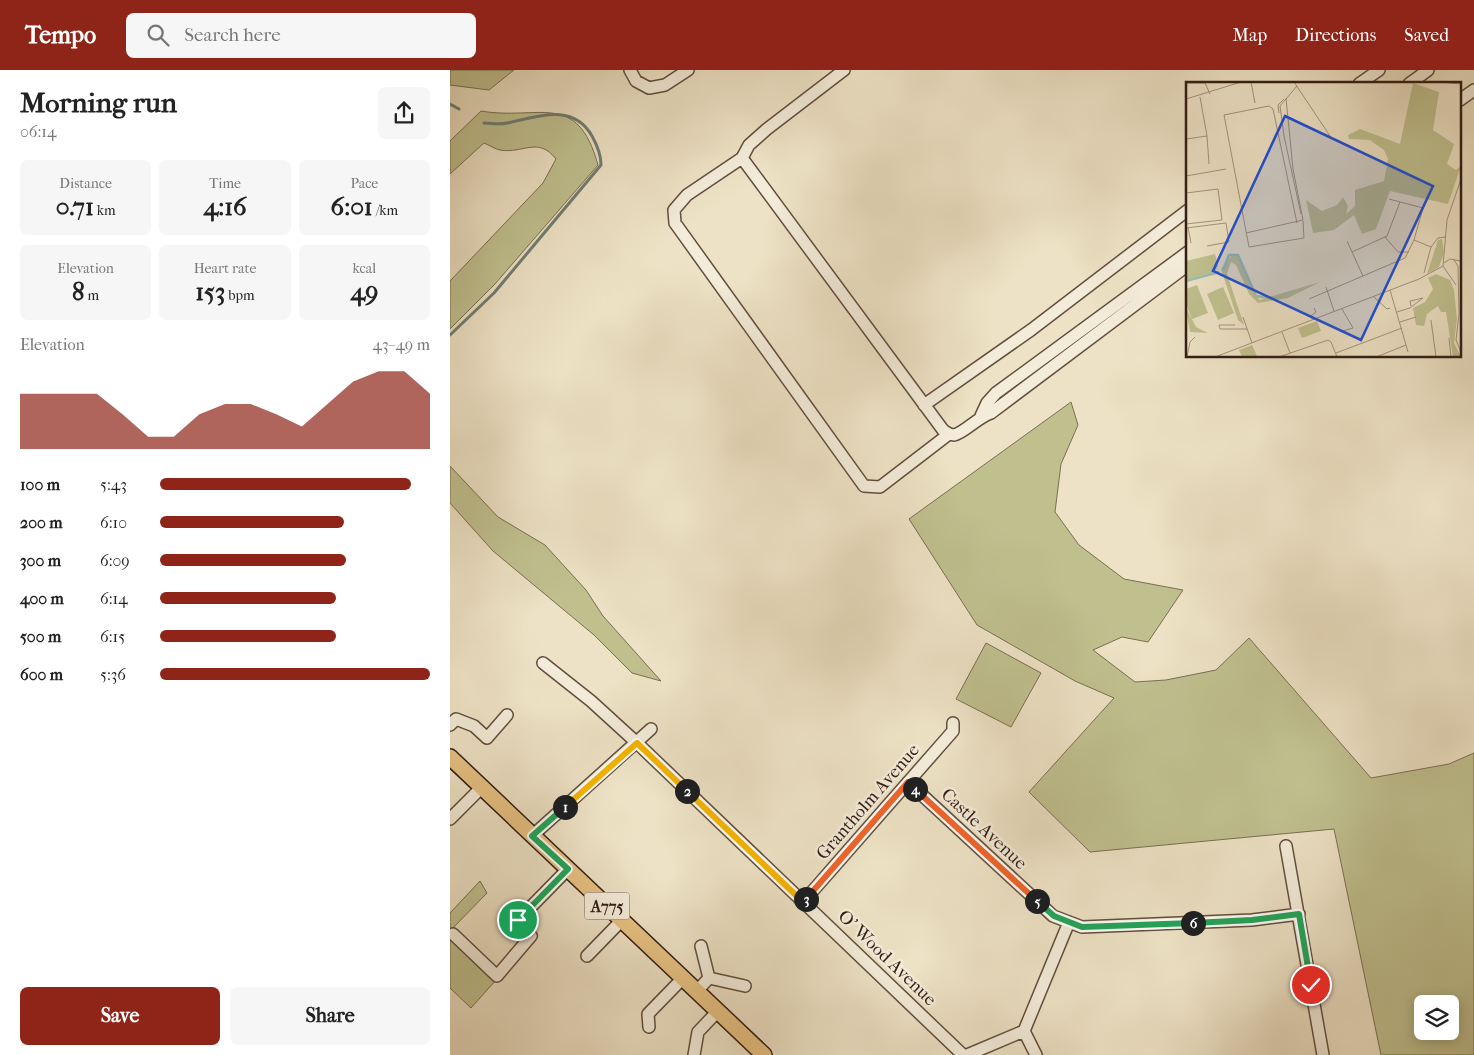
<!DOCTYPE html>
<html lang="en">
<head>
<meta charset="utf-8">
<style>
  body { margin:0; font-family:"IM FELL French Canon",serif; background:#f6f6f6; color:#222; height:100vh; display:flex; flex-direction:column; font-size:19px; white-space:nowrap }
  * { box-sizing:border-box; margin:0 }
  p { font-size:16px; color:#767676 }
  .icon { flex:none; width:28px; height:28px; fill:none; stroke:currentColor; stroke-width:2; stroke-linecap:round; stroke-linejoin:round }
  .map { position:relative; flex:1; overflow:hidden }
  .side { display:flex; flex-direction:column; background:#fff; width:450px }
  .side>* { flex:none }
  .buttons { position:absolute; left:964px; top:925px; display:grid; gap:10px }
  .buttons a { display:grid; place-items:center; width:45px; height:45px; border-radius:8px; background:#fff; box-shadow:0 2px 12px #0003; font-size:25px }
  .pin { position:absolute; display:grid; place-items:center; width:42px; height:42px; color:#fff; margin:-21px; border:2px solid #fff; border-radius:50%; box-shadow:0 1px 5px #0007 }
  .km { position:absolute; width:25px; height:25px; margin:-12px; border-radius:50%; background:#222; color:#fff; font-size:14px; line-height:25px; text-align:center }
  .round { display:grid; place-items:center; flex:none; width:52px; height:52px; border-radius:8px; background:#f6f6f6 }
  .headline { display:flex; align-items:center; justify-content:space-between; height:85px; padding:0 20px }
  h1 { font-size:28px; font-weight:700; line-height:38px }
  .figures { display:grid; grid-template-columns:repeat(3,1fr); gap:8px; height:85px; padding:5px 20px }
  .figures div { display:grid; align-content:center; border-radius:8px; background:#f6f6f6; text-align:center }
  .figures b { font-size:25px; font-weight:700 }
  .figures small { font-size:14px; font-weight:400 }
  .figures p { font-size:14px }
  .chart { height:140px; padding:10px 20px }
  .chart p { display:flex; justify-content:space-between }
  .chart svg { width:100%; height:90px; margin-top:5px; fill:#8f2418; opacity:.7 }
  .primary-button { display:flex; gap:10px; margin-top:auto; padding:10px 20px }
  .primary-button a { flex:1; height:58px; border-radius:8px; background:#8f2418; color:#fff; font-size:20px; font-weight:700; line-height:58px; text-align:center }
  .primary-button a+a { background:#f6f6f6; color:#222 }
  ul { padding:0 20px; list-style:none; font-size:16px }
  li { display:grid; grid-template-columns:80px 60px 1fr; align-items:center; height:38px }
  li i { height:12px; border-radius:6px; background:#8f2418 }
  header { display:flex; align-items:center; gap:30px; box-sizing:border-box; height:70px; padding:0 25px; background:#8f2418; color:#fff }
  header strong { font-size:24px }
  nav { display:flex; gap:28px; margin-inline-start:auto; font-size:18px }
  .search { width:350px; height:45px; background:#f6f6f6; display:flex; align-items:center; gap:12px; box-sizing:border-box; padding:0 18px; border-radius:8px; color:#767676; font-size:19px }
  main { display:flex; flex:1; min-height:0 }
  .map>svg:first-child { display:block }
  .green { fill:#c0c08f; stroke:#7a6e52; fill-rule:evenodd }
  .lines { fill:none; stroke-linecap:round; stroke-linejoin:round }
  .stream { stroke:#707e73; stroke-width:3 }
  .minor-casing { stroke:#624e40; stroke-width:14 }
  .major-casing { stroke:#331d14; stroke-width:18 }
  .minor { stroke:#f3ecd9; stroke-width:11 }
  .major { stroke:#e6c182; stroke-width:15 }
  .split-1-casing { stroke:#fff; stroke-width:10 }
  .split-2-casing { stroke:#fff; stroke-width:10 }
  .split-3-casing { stroke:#fff; stroke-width:10 }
  .split-4-casing { stroke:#fff; stroke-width:10 }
  .split-5-casing { stroke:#fff; stroke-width:10 }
  .split-6-casing { stroke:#fff; stroke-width:10 }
  .split-7-casing { stroke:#fff; stroke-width:10 }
  .split-1 { stroke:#22a559; stroke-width:6 }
  .split-2 { stroke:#f5b400; stroke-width:6 }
  .split-3 { stroke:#f5b400; stroke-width:6 }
  .split-4 { stroke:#f0652b; stroke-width:6 }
  .split-5 { stroke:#f0652b; stroke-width:6 }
  .split-6 { stroke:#22a559; stroke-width:6 }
  .split-7 { stroke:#22a559; stroke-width:6 }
  .labels { text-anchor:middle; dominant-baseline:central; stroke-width:5; stroke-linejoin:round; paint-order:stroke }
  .shield { fill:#f3ecd9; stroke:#6d5b4f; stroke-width:1 }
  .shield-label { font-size:16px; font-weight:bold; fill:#331d14 }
  .street-label { font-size:18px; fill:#331d14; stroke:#f3ecd9 }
  .inset-river { fill:none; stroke:#99beb2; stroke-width:2.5 }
  .inset-road { fill:none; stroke:#a3937e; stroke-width:1 }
  .view { fill:#1d4ed8; fill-opacity:0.15; stroke:#1d4ed8; stroke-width:2.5 }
  .inset-edge { fill:none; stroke:#331d14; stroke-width:2.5 }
</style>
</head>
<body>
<header>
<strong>Tempo</strong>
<div class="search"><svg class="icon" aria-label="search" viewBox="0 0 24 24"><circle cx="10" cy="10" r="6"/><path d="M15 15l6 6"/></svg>Search here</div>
<nav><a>Map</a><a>Directions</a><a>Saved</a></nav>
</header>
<main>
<section class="side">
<div class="headline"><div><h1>Morning run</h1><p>06:14</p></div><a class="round"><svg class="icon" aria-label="share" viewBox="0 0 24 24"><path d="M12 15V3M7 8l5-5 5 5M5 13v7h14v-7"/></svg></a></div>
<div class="figures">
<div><p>Distance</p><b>0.71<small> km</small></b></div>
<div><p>Time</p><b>4:16</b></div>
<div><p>Pace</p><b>6:01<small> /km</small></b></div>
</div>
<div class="figures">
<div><p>Elevation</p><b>8<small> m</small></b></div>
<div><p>Heart rate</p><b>153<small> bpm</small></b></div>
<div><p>kcal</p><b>49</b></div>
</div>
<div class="chart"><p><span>Elevation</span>43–49 m</p>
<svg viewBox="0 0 160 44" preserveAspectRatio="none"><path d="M0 44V17L10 17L20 17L30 17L40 27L50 38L60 38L70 27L80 22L90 22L100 27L110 33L120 22L130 11L140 6L150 6L160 17V44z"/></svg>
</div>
<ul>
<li><b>100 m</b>5:43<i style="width:93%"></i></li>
<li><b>200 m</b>6:10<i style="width:68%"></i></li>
<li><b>300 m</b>6:09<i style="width:69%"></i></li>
<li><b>400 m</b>6:14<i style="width:65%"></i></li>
<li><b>500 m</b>6:15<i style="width:65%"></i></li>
<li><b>600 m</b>5:36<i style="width:100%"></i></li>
</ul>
<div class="primary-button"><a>Save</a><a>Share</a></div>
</section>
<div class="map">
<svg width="1024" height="985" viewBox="0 0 1024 985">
  <rect width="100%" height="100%" fill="#ede2c5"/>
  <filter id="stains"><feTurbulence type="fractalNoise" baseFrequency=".004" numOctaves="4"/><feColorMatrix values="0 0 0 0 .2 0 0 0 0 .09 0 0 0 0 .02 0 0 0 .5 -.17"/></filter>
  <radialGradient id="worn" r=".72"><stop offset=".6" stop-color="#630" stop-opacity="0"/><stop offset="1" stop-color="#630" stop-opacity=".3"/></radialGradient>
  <!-- green -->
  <path class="green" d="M0 0H64L39 20 0 15Z
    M31 41C89 51 127 19 148 95L45 214 0 259V211L93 113 106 89C88 66 73 84 50 80 45 79 39 75 34 73L0 104V71Z
    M621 332 628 355 611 394 605 442 629 475 674 509 733 520 698 572 672 567 643 580 685 612 716 610 766 600 799 568 921 708 999 694 1024 683V985H931L884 759 640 782 579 722 664 628 625 611 527 555 459 449ZM972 934H1000V961H972Z
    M0 396 48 447 95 475 136 520 153 546 211 611 182 603 144 565 43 481 0 433Z
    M536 573 591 603 561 657 506 629Z
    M30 811 37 823 0 861V843Z
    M0 866 46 910 21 938 0 918Z"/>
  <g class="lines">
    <!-- stream -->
    <path class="stream" d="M0 34 9 39
      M0 265 44 223 151 95C151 85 147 75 142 66 123 32 86 47 57 53 50 55 41 53 34 53"/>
    <!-- minor casing -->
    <g class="minor-casing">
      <path id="minor" d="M180 0 186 11 199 18 215 15 238 0
        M394 0 317 59 299 75 292 88 237 125 224 140 225 153 414 416 430 417 499 364
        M909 14 929 0
        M959 14 978 0
        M1010 30 1024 20
        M292 88 493 360C496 362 499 365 504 365 514 363 528 347 541 343L738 195
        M474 335 581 260 738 140
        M531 346 537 333 546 323 738 182
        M93 593 141 631 187 673 513 985
        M0 655 6 649 24 656 37 668 57 645
        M458 712 603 846 632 857 802 850 849 844
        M0 749 31 718
        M82 766 201 659
        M836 776 873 985
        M353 832 503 661V653
        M3 864 47 906 81 866 68 850 118 799
        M137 886 172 850
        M259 908 295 916
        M247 921 259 908 251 876
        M199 957 198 944 233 908
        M244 985 248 962 268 941
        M517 985 574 961
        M586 985 574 961 619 852"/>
    </g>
    <!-- major casing -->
    <g class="major-casing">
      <path id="major" d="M0 687 314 985"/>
    </g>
    <!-- minor -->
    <use href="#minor" class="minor"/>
    <!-- major -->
    <use href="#major" class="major"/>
  </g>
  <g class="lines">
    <!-- split-1 casing -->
    <g class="split-1-casing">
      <path id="split-1" d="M68 850 118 799 82 766 115 737"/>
    </g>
    <!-- split-2 casing -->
    <g class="split-2-casing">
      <path id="split-2" d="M115 737 187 673 237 721"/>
    </g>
    <!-- split-3 casing -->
    <g class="split-3-casing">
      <path id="split-3" d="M237 721 353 832 356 829"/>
    </g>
    <!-- split-4 casing -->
    <g class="split-4-casing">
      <path id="split-4" d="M356 829 458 712 465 719"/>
    </g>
    <!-- split-5 casing -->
    <g class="split-5-casing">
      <path id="split-5" d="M465 719 587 831"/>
    </g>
    <!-- split-6 casing -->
    <g class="split-6-casing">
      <path id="split-6" d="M587 831 604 846 632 857 743 853"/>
    </g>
    <!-- split-7 casing -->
    <g class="split-7-casing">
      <path id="split-7" d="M743 853 802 850 849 844 861 915"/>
    </g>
    <!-- split-1 -->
    <use href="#split-1" class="split-1"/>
    <!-- split-2 -->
    <use href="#split-2" class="split-2"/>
    <!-- split-3 -->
    <use href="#split-3" class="split-3"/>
    <!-- split-4 -->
    <use href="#split-4" class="split-4"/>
    <!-- split-5 -->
    <use href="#split-5" class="split-5"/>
    <!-- split-6 -->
    <use href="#split-6" class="split-6"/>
    <!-- split-7 -->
    <use href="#split-7" class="split-7"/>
  </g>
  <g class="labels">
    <!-- shield labels -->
    <rect class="shield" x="134.5" y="822.5" width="45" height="27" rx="4"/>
    <g class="shield-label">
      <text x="157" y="836">A775</text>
    </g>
    <!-- street labels -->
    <g class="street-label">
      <text transform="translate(418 732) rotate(-49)">Grantholm Avenue</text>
      <text transform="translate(534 759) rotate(43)">Castle Avenue</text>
      <text transform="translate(437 888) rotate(44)">O' Wood Avenue</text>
    </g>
  </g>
  <!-- overview -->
  <g transform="translate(736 12)">
    <rect width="275" height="275" fill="#ede2c5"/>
    <path d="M227 1 253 10 247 48 268 62 261 82 270 88 275 84 262 122 204 109 190 147 176 152 168 133 148 148 127 151 120 118 136 129 151 123 157 115 162 124 160 132 169 124V108L198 99 202 77 198 68 184 58 163 57 162 53 174 47 214 62ZM256 157 258 171 253 185 241 192 252 158ZM29 172 32 184 29 190 0 198V179ZM46 173H51L73 218 134 200 102 216 72 221 63 212 50 183 45 180 41 192 58 243 52 238 35 187ZM250 192 264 198 268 208 271 237 268 261 275 275H267L260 230H255L252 224 241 232 238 244 230 243 227 226 239 220 247 207 242 196ZM11 203 22 231 6 237 0 222V207ZM37 205 48 231 32 238 21 212ZM0 226 10 245 22 251 4 250ZM131 239 135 249 116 256 112 246ZM66 263 71 274 56 275 53 268Z" fill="#c0c08f"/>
    <path class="inset-river" d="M37 188 43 173H52L70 214 85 216M0 199 33 190"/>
    <path class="inset-road" d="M65 0 69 21M108 0 144 54M254 0 275 2M0 1H19L24 12M0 17 55 0M93 31 92 23 98 17M21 54 23 82M98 54 115 132M98 54 94 24 111 4M0 57 21 54 14 15M0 94 40 87M0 111 32 107 36 138 0 142M111 141 87 27 83 24 38 33 63 165 118 156 117 139M2 145 5 161M0 146 40 141 43 160 21 164M60 151 117 138 107 87 100 16M199 155 212 170H223M228 158 245 165M161 159 177 194M166 170 201 154 214 120M268 178 272 184 273 232 270 258 275 270M258 181 264 177 275 179M238 191 245 165 252 156 259 155M270 203 257 184 261 138 275 97M140 205 148 229M204 208 222 270M188 215 201 227 204 226M123 217 219 176 228 158 237 126 203 117M156 227 167 246 157 249M211 230 224 226 237 216 224 219 225 224M57 235 66 261M127 238 125 234 130 230 128 226M245 238 250 275M214 240 230 235M49 243H33L34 247H61M96 250 104 271M263 256 265 275M150 271 216 246M1 275 4 260 9 255M29 275 233 197 257 184M93 275 142 258 145 260 151 275M190 275 220 263"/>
    <path class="view" d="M99 34 247 104 175 258 27 189Z"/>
    <rect width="275" height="275" class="inset-edge"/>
  </g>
  <rect width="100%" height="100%" filter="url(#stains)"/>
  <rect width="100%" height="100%" fill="url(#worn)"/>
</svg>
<div class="buttons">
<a><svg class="icon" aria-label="layers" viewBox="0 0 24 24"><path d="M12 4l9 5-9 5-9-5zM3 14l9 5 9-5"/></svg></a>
</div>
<div class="pin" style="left:68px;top:850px;background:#1e9e55"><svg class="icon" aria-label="arrive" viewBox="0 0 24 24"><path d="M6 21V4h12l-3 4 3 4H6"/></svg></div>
<div class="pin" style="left:861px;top:915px;background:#d93025"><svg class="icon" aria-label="check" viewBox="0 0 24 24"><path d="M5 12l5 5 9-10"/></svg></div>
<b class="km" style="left:115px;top:737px">1</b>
<b class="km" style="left:237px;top:721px">2</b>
<b class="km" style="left:356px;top:829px">3</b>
<b class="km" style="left:465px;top:719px">4</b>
<b class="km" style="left:587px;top:831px">5</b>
<b class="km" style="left:743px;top:853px">6</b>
</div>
</main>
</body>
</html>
